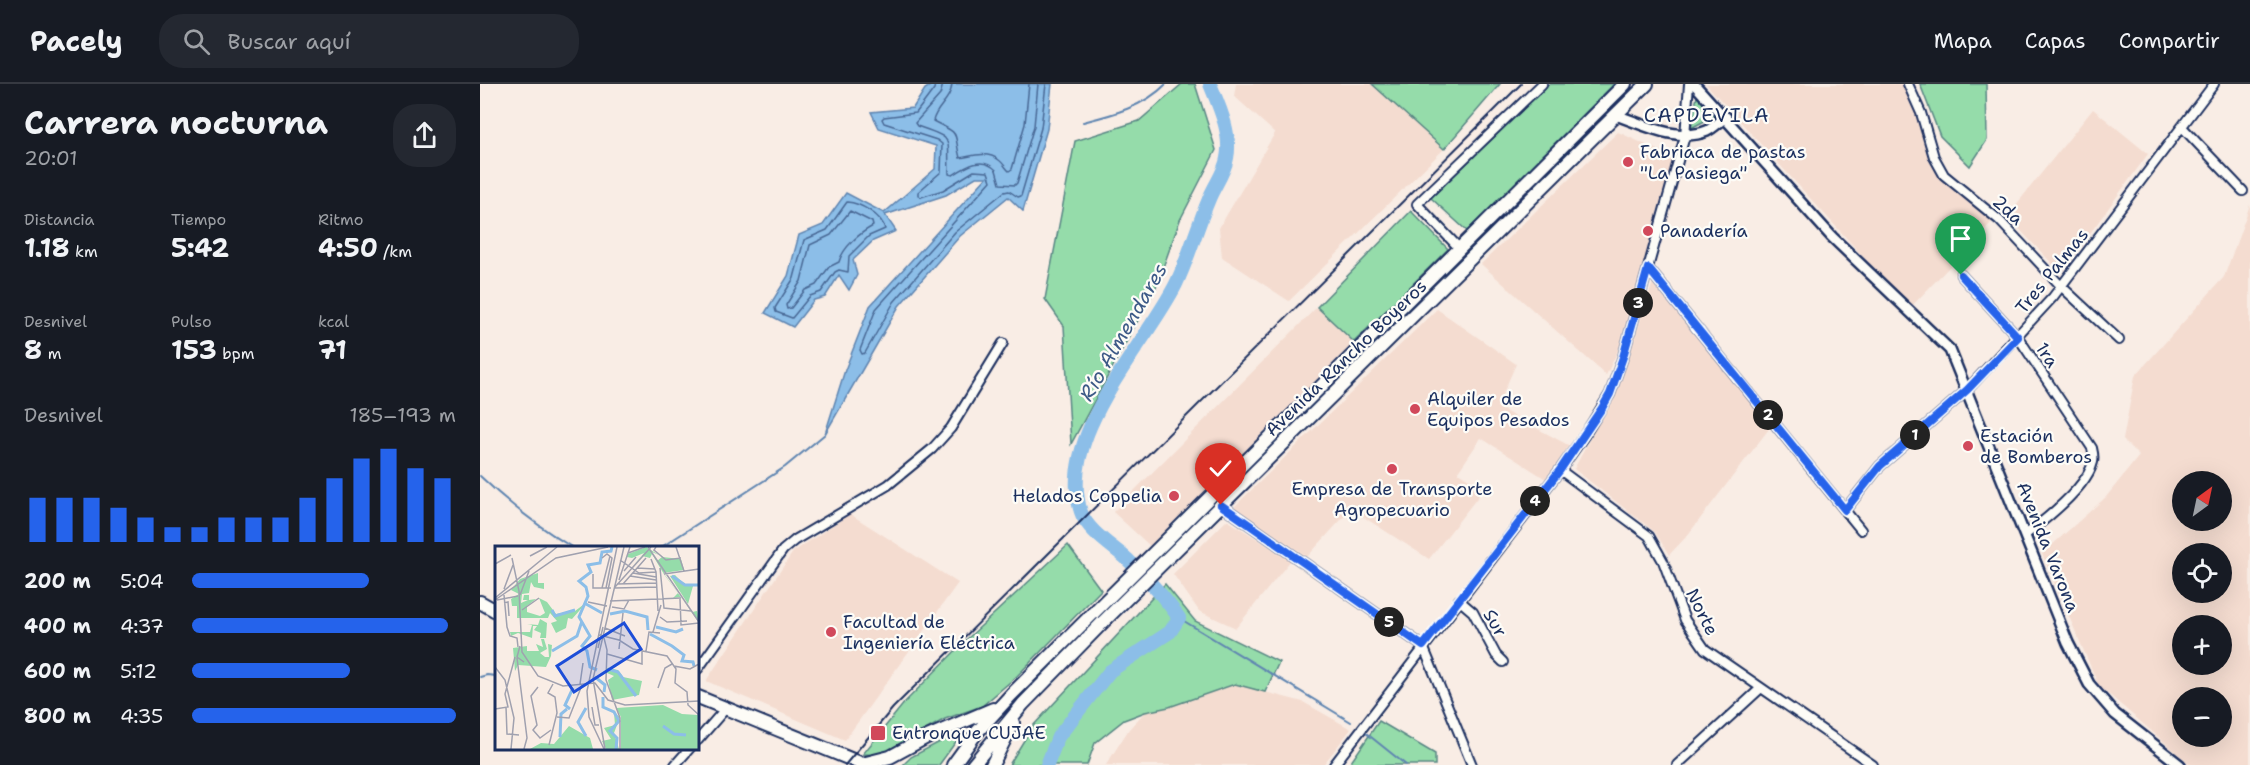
<!DOCTYPE html>
<html lang="es">
<head>
<meta charset="utf-8">
<style>
  body { margin:0; font-family:"Shantell Sans",sans-serif; background:#242831; color:#f1f3f6; height:100vh; display:flex; flex-direction:column; font-size:22px; white-space:nowrap }
  * { box-sizing:border-box; margin:0 }
  p { font-size:20px; color:#9ea1a6 }
  .icon { flex:none; width:33px; height:33px; fill:none; stroke:currentColor; stroke-width:2; stroke-linecap:round; stroke-linejoin:round }
  .map { position:relative; flex:1; overflow:hidden }
  .side { display:flex; flex-direction:column; background:#171b24; width:480px }
  .side>* { flex:none }
  .needle { width:39px; rotate:33deg }
  .controls { position:absolute; left:1692px; top:387px; display:grid; gap:12px }
  .controls a { display:grid; place-items:center; width:60px; height:60px; border-radius:50%; background:#171b24; box-shadow:0 6px 24px #0002; font-size:30px }
  .pin { position:absolute; display:grid; place-items:center; width:51px; height:51px; color:#fff; margin:-62px -26px; border-radius:50% 50% 50% 0; rotate:-45deg; box-shadow:0 0 6px #0007 }
  .pin .icon { rotate:45deg }
  .km { position:absolute; width:30px; height:30px; margin:-15px; border-radius:50%; background:#222; color:#fff; font-size:16px; line-height:30px; text-align:center }
  .round { display:grid; place-items:center; flex:none; width:63px; height:63px; border-radius:24px; background:#242831 }
  .summary { display:flex; align-items:center; justify-content:space-between; height:102px; padding:0 24px }
  h1 { font-size:33px; font-weight:700; line-height:45px }
  .figures { display:grid; grid-template-columns:repeat(3,1fr); gap:9px; height:102px; padding:6px 24px }
  .figures div { display:grid; align-content:center }
  .figures b { font-size:26px; font-weight:700 }
  .figures small { font-size:16px; font-weight:400 }
  .figures p { font-size:16px }
  .chart { height:168px; padding:12px 24px }
  .chart p { display:flex; justify-content:space-between }
  .chart svg { width:100%; height:108px; margin-top:6px; stroke:#2563eb; stroke-width:6 }
  ul { padding:0 24px; list-style:none; font-size:20px }
  li { display:grid; grid-template-columns:96px 72px 1fr; align-items:center; height:45px }
  li i { height:15px; border-radius:8px; background:#2563eb }
  header { display:flex; align-items:center; gap:36px; box-sizing:border-box; height:84px; padding:0 30px; background:#171b24; border-bottom:2px solid #363941 }
  header strong { font-size:28px }
  nav { display:flex; gap:33px; margin-inline-start:auto; font-size:21px }
  .search { width:420px; height:54px; background:#242831; display:flex; align-items:center; gap:15px; box-sizing:border-box; padding:0 21px; border-radius:24px; color:#9ea1a6; font-size:22px }
  main { display:flex; flex:1; min-height:0 }
  .map>svg:first-child { display:block }
  .built { fill:#f4dcd0; fill-rule:evenodd }
  .green { fill:#95dcaa; stroke:#588684; stroke-width:1.5 }
  .water { fill:#8cbee8; stroke:#5f85b1; stroke-width:1.5 }
  .lines { fill:none; stroke-linecap:round; stroke-linejoin:round }
  .shore { stroke:#486895; stroke-width:1.5 }
  .stream { stroke:#5f85b1; stroke-width:2 }
  .river { stroke:#8cbee8; stroke-width:14 }
  .minor-casing { stroke:#1b2f5e; stroke-width:12 }
  .tertiary-casing { stroke:#1b2f5e; stroke-width:14 }
  .trunk-casing { stroke:#1b2f5e; stroke-width:16 }
  .minor { stroke:#fdfcf7; stroke-width:8 }
  .tertiary { stroke:#fdfcf7; stroke-width:9 }
  .trunk { stroke:#fdfcf7; stroke-width:12 }
  .rail { stroke:#1b2f5e; stroke-width:2 }
  .route-casing { stroke:#fff; stroke-width:12 }
  .route { stroke:#2563eb; stroke-width:8 }
  .poi-dot { fill:#d1495b; stroke:#fdfcf7; stroke-width:2 }
  .labels { text-anchor:middle; dominant-baseline:central; stroke-width:4.5; stroke-linejoin:round; paint-order:stroke }
  .poi-label { font-size:18px; fill:#1b2f5e; stroke:#fdfcf7; text-anchor:start }
  .street-label { font-size:18px; fill:#1b2f5e; stroke:#fdfcf7 }
  .neighbourhood-label { font-size:20px; letter-spacing:1.5px; fill:#1b2f5e; stroke:#fdfcf7 }
  .water-label { font-size:20px; font-style:italic; fill:#3d5a87; stroke:#fdfcf7 }
  .inset-river { fill:none; stroke:#8cbee8; stroke-width:3 }
  .inset-road { fill:none; stroke:#a0a1af; stroke-width:1.5 }
  .view { fill:#1d4ed8; fill-opacity:0.15; stroke:#1d4ed8; stroke-width:3 }
  .inset-edge { fill:none; stroke:#1b2f5e; stroke-width:3 }
</style>
</head>
<body>
<header>
<strong>Pacely</strong>
<div class="search"><svg class="icon" aria-label="search" viewBox="0 0 24 24"><circle cx="10" cy="10" r="6"/><path d="M15 15l6 6"/></svg>Buscar aquí</div>
<nav><a>Mapa</a><a>Capas</a><a>Compartir</a></nav>
</header>
<main>
<section class="side">
<div class="summary"><div><h1>Carrera nocturna</h1><p>20:01</p></div><a class="round"><svg class="icon" aria-label="share" viewBox="0 0 24 24"><path d="M12 15V3M7 8l5-5 5 5M5 13v7h14v-7"/></svg></a></div>
<div class="figures">
<div><p>Distancia</p><b>1.18<small> km</small></b></div>
<div><p>Tiempo</p><b>5:42</b></div>
<div><p>Ritmo</p><b>4:50<small> /km</small></b></div>
</div>
<div class="figures">
<div><p>Desnivel</p><b>8<small> m</small></b></div>
<div><p>Pulso</p><b>153<small> bpm</small></b></div>
<div><p>kcal</p><b>71</b></div>
</div>
<div class="chart"><p><span>Desnivel</span>185–193 m</p>
<svg viewBox="0 0 160 44" preserveAspectRatio="none"><path d="M5 44V26M15 44V26M25 44V26M35 44V30M45 44V34M55 44V38M65 44V38M75 44V34M85 44V34M95 44V34M105 44V26M115 44V18M125 44V10M135 44V6M145 44V14M155 44V18"/></svg>
</div>
<ul>
<li><b>200 m</b>5:04<i style="width:67%"></i></li>
<li><b>400 m</b>4:37<i style="width:97%"></i></li>
<li><b>600 m</b>5:12<i style="width:60%"></i></li>
<li><b>800 m</b>4:35<i style="width:100%"></i></li>
</ul>
</section>
<div class="map">
<svg width="1770" height="681" viewBox="0 0 1770 681">
  <rect width="100%" height="100%" fill="#f9ede5"/>
  <filter id="ink" filterUnits="userSpaceOnUse"><feTurbulence type="fractalNoise" baseFrequency=".0167" numOctaves="2"/><feDisplacementMap in="SourceGraphic" scale="12" xChannelSelector="R" yChannelSelector="G"/><feConvolveMatrix kernelMatrix="1 2 1 2 8 2 1 2 1" color-interpolation-filters="sRGB"/></filter>
  <g filter="url(#ink)">
    <!-- built -->
    <path class="built" d="M756 0H892L964 65 809 217 742 173 739 144 795 49 754 12Z
      M1226 0H1422L1440 34 1459 93 1513 137 1430 224Z
      M1613 25 1668 70 1581 189 1527 132Z
      M1138 48 1193 73 1141 261 1126 291 1001 180Z
      M1770 121V681H1711L1619 602 1562 470 1626 413 1659 372 1643 356 1655 292 1744 193ZM1702 398H1742V436H1702ZM1702 470H1742V508H1702ZM1702 542H1742V580H1702ZM1702 614H1742V652H1702Z
      M1174 195 1292 341 1207 452 1189 471 1175 448 1094 385 1138 303Z
      M837 223 874 258 670 462 633 428Z
      M957 225 1036 280 1017 323 1090 362 1066 395 1001 354 978 388 1004 405 949 475 871 425 827 473 753 424Z
      M370 430 478 499 365 656 226 597 313 468Z
      M747 436 811 476 756 544 719 527 693 490Z
      M755 600 823 618 871 645 843 681H626L649 645 665 628 689 623Z"/>
    <!-- green -->
    <path class="green" d="M702 0H715L736 66 700 136 676 203 591 360 584 242 565 215 595 57 659 37Z
      M892 0H1020L964 65Z
      M1069 0H1134L987 147 951 114Z
      M1440 0H1506L1507 56 1490 82 1460 52Z
      M1217 12 1236 31 1211 44Z
      M931 127 968 165 874 258 837 223Z
      M588 461 621 506 537 592 502 622 465 635 401 671 383 670 425 618 486 556Z
      M685 500 715 537 799 578 785 608 755 600 689 623 665 628 644 636 615 659 607 681H529L552 643Z
      M899 637 955 670V681H869Z
      M477 649 480 652 459 681H423L431 673Z"/>
    <!-- water -->
    <path class="water" d="M453 0H572L567 45 543 127 528 113 480 152 419 222 345 350 365 286 390 222 507 93H496L466 111 405 131 416 147 393 157 373 176 377 191 369 206 359 191 345 213 334 216 313 243 285 229 308 192 319 151 343 141 366 109 404 129 455 85 456 62 399 44 391 28 433 24 445 5Z"/>
    <g class="lines">
      <!-- shore -->
      <path class="shore" d="M455 0 454 5 436 29 404 33 402 35 404 39 457 56 462 60 461 88 438 108V111L441 113 463 106 494 87 508 88 511 97 396 225 380 266 382 270 385 269 414 218 475 148 524 108 529 107 538 113 541 112 561 44 566 0
        M463 0 460 11 435 39 437 42C476 55 467 53 469 90L473 91C487 82 502 72 516 86L520 100 535 101 537 99 554 42 558 0
        M472 0C471 16 456 23 453 37 482 51 473 47 480 74 492 72 507 66 519 76 523 79 526 84 529 87L532 85 545 40 549 0
        M367 118C380 119 402 131 405 145L389 152 369 172 368 188 359 186 355 188 341 208 330 212 312 234 296 228 295 224 314 194 324 156 347 146Z
        M370 127 392 138 393 142C380 149 363 163 359 178L349 183 336 201 325 206 311 224 307 225 306 221 321 197 330 161 351 151Z"/>
      <!-- stream -->
      <path class="stream" d="M603 38C631 31 664 23 686 0
        M0 392C28 419 59 443 93 464
        M180 464 305 383 345 350
        M699 534 871 638
        M0 593 7 591 16 592
        M886 649 926 681"/>
      <!-- river -->
      <path class="river" d="M567 681 578 653 630 587 690 548 699 534C685 513 666 494 648 476 634 463 607 447 601 428 576 352 665 262 696 200 709 173 717 143 729 115 734 102 745 88 747 74 752 50 739 22 730 0"/>
      <!-- minor casing -->
      <g class="minor-casing">
        <path id="minor" d="M1428 0 1441 29 1454 73 1464 91 1519 136 1581 202 1639 256
          M1703 44 1763 107
          M980 165 937 120 1062 0
          M1168 184 1381 446
          M1481 191 1538 253 1612 364C1613 368 1614 374 1613 378 1607 403 1565 436 1545 451
          M1080 386 1169 452 1183 477 1205 536 1225 565 1393 681
          M741 421 943 562 992 681
          M1365 426 1400 382 1487 306 1573 213 1734 0
          M979 516 993 528 1016 571 1023 578
          M218 585 303 466 315 456 408 401 452 365 471 344 523 259
          M218 656 246 624
          M195 681 210 664
          M854 681 1080 386 1104 352 1130 310 1143 273 1205 52 1209 0
          M1197 681 1281 604"/>
      </g>
      <!-- tertiary casing -->
      <g class="tertiary-casing">
        <path id="tertiary" d="M1214 0 1352 153 1470 266 1588 559 1609 600 1635 630 1700 681
          M1136 31C1162 40 1198 59 1227 47 1233 44 1240 37 1246 33"/>
      </g>
      <!-- trunk casing -->
      <g class="trunk-casing">
        <path id="trunk" d="M0 518 16 527
          M218 613 385 681
          M382 680 410 673 445 654 513 625
          M473 681 497 648 531 611 1145 0
          M493 681 543 620 625 536 1167 0
          M512 681 533 639"/>
      </g>
      <!-- minor -->
      <use href="#minor" class="minor"/>
      <!-- tertiary -->
      <use href="#tertiary" class="tertiary"/>
      <!-- trunk -->
      <use href="#trunk" class="trunk"/>
      <!-- rail -->
      <path class="rail" d="M365 681 413 624 1041 0"/>
    </g>
  </g>
  <g class="lines" filter="url(#ink)">
    <!-- route casing -->
    <g class="route-casing">
      <path id="route" d="M741 421 943 562 1080 386 1122 324 1130 310 1143 273 1168 184 1365 426 1400 382 1487 306 1538 253 1481 191"/>
    </g>
    <!-- route -->
    <use href="#route" class="route"/>
  </g>
  <!-- markers -->
  <g class="poi-dot">
    <circle cx="1148" cy="78" r="6"/>
    <circle cx="1168" cy="147" r="6"/>
    <circle cx="935" cy="325" r="6"/>
    <circle cx="1488" cy="362" r="6"/>
    <circle cx="912" cy="385" r="6"/>
    <circle cx="694" cy="412" r="6"/>
    <circle cx="351" cy="548" r="6"/>
    <rect x="390" y="641" width="16" height="16" rx="3"/>
  </g>
  <g class="labels">
    <!-- poi labels -->
    <g class="poi-label">
      <text x="1160" y="68">Fabriaca de pastas<tspan x="1160" dy="21">"La Pasiega"</tspan></text>
      <text x="1180" y="147">Panadería</text>
      <text x="947" y="315">Alquiler de<tspan x="947" dy="21">Equipos Pesados</tspan></text>
      <text x="1500" y="352">Estación<tspan x="1500" dy="21">de Bomberos</tspan></text>
      <text x="912" y="405" text-anchor="middle">Empresa de Transporte<tspan x="912" dy="21">Agropecuario</tspan></text>
      <text x="682" y="412" text-anchor="end">Helados Coppelia</text>
      <text x="363" y="538">Facultad de<tspan x="363" dy="21">Ingeniería Eléctrica</tspan></text>
      <text x="412" y="649">Entronque CUJAE</text>
    </g>
    <!-- street labels -->
    <g class="street-label">
      <text transform="translate(1528 126) rotate(43)">2da</text>
      <text transform="translate(1572 187) rotate(-51)">Tres Palmas</text>
      <text transform="translate(1567 271) rotate(56)">1ra</text>
      <text transform="translate(866 274) rotate(-44)">Avenida Rancho Boyeros</text>
      <text transform="translate(1568 463) rotate(68)">Avenida Varona</text>
      <text transform="translate(1222 528) rotate(63)">Norte</text>
      <text transform="translate(1015 539) rotate(60)">Sur</text>
    </g>
    <!-- neighbourhood labels -->
    <g class="neighbourhood-label">
      <text x="1227" y="31">CAPDEVILA</text>
    </g>
    <!-- water labels -->
    <g class="water-label">
      <text transform="translate(643 248) rotate(-60)">Río Almendares</text>
    </g>
  </g>
  <!-- overview -->
  <g transform="translate(15 462)">
    <rect width="204" height="204" fill="#f9ede5"/>
    <path d="M151 1 164 9 157 6 162 15 167 11 186 13 189 24 168 27 197 66 202 65 204 77 186 51 178 52 183 47 167 25 157 8 155 12 147 10 137 21 149 7 137 12 132 11 133 8ZM43 27V37H49V43L39 41 36 36 34 47 27 48 26 57 33 54H28L29 49H34V54L41 53 32 60V66L45 70 50 67 44 52 52 56 61 68 80 65 92 56 77 73 73 72 71 82 61 87 56 77 62 75 55 67 53 72H22V60H17L16 53 24 48 16 44 25 33ZM180 29 191 40H198L193 58 175 30ZM45 73 52 77 51 92H45L46 87 39 84 42 80H38L37 92 23 87 16 90 15 86H35L37 79 32 78 43 79ZM46 93H49L52 103 45 107 50 111H54L53 98 57 99 56 110 51 121 23 119 20 125 18 102 32 100V105H44L41 98 48 101ZM112 122 123 124 128 131 147 135 144 149 117 154 113 134 119 130 112 127ZM168 159 187 168 203 169 204 203H126V171L121 162ZM119 167 125 171 119 187 124 203H111L107 195 116 193 109 182 120 179ZM74 180 95 192 98 203H35L46 197 59 198Z" fill="#95dcaa"/>
    <path class="inset-river" d="M177 30 190 39H204M91 58 107 67M57 64 60 70 80 64M115 68 130 65 152 71 153 84M161 81 181 86 188 83M155 88 177 100 189 109 187 115 198 116 199 120M57 105 82 90 87 75M113 123 123 126 141 150M102 124 95 121 92 105 87 100 95 90 84 71 93 50 91 41 84 35 96 26 93 19 105 17 107 6 116 5 117 1M100 131 110 139 109 146M108 151V161L119 166 124 175 115 185 122 192 121 203M75 163 70 159 78 142M168 180 179 188 191 189M91 190 83 176 91 162M65 191 66 168 72 163"/>
    <path class="inset-road" d="M153 1 204 76M161 1 159 4 171 14 186 12M181 1 189 25M133 7 150 1M35 10 52 1M17 12 24 45 27 106 43 130 68 140 100 137 113 154 130 159 204 155M107 12 112 8 117 12 111 42M156 13 161 26 163 65M125 14 144 27 161 26M0 18 16 9M142 22 160 23M165 22 169 62 196 65M129 25 141 11M138 27 161 31M98 28V42H116M169 28 204 23M135 30 161 34M124 34 135 1M122 38 162 37M128 38 151 12M120 41 156 1M107 42 115 10M120 42 162 41M9 43 18 19M9 49 12 81 15 90 22 92 23 101M25 49 34 25M0 52 62 1M185 53 186 79 204 77M0 54 61 12 113 1M2 54 23 50M115 55 186 52M93 56 112 60M9 57 13 56 14 70M117 61 129 63 134 54M27 64 44 52M165 71 172 76 192 75M110 82 130 90M158 86 166 59M104 89 124 94 138 103 172 110 181 123 180 137 192 146 193 159 204 169M109 92 112 104 111 134 125 172V203M25 100 22 111 29 116M103 102 108 81M124 103 128 67M151 105 154 86 165 87M112 108 147 118V105M22 112 32 192 29 203M179 120 195 123 204 118M0 121 10 134 19 172 16 203M85 138 88 117M43 141 36 150 42 179 38 184 45 192 56 184M163 142 170 122 177 118M11 161 12 188 24 189M97 161 100 179H104M0 163 13 161 10 148 20 111M62 171 74 172 87 139M54 199 62 167 60 151 53 147 58 138M109 203 94 171 92 145 122 1M110 203 98 133 129 1"/>
    <path class="view" d="M129 77 146 103 79 146 62 120Z"/>
    <rect width="204" height="204" class="inset-edge"/>
  </g>
</svg>
<div class="controls">
<a><svg class="needle" viewBox="-14 -14 28 28"><path d="M0-13l5 13h-10z" fill="#e53935"/><path d="M0 13l5-13h-10z" fill="#9ea1a6"/></svg></a>
<a><svg class="icon" aria-label="locate" viewBox="0 0 24 24"><circle cx="12" cy="12" r="6"/><path d="M12 2v4M12 18v4M2 12h4M18 12h4"/></svg></a>
<a>+</a>
<a>−</a>
</div>
<div class="pin" style="left:1481px;top:191px;background:#1e9e55"><svg class="icon" aria-label="arrive" viewBox="0 0 24 24"><path d="M6 21V4h12l-3 4 3 4H6"/></svg></div>
<div class="pin" style="left:741px;top:421px;background:#d93025"><svg class="icon" aria-label="check" viewBox="0 0 24 24"><path d="M5 12l5 5 9-10"/></svg></div>
<b class="km" style="left:1435px;top:351px">1</b>
<b class="km" style="left:1288px;top:331px">2</b>
<b class="km" style="left:1158px;top:219px">3</b>
<b class="km" style="left:1055px;top:417px">4</b>
<b class="km" style="left:909px;top:538px">5</b>
</div>
</main>
</body>
</html>
